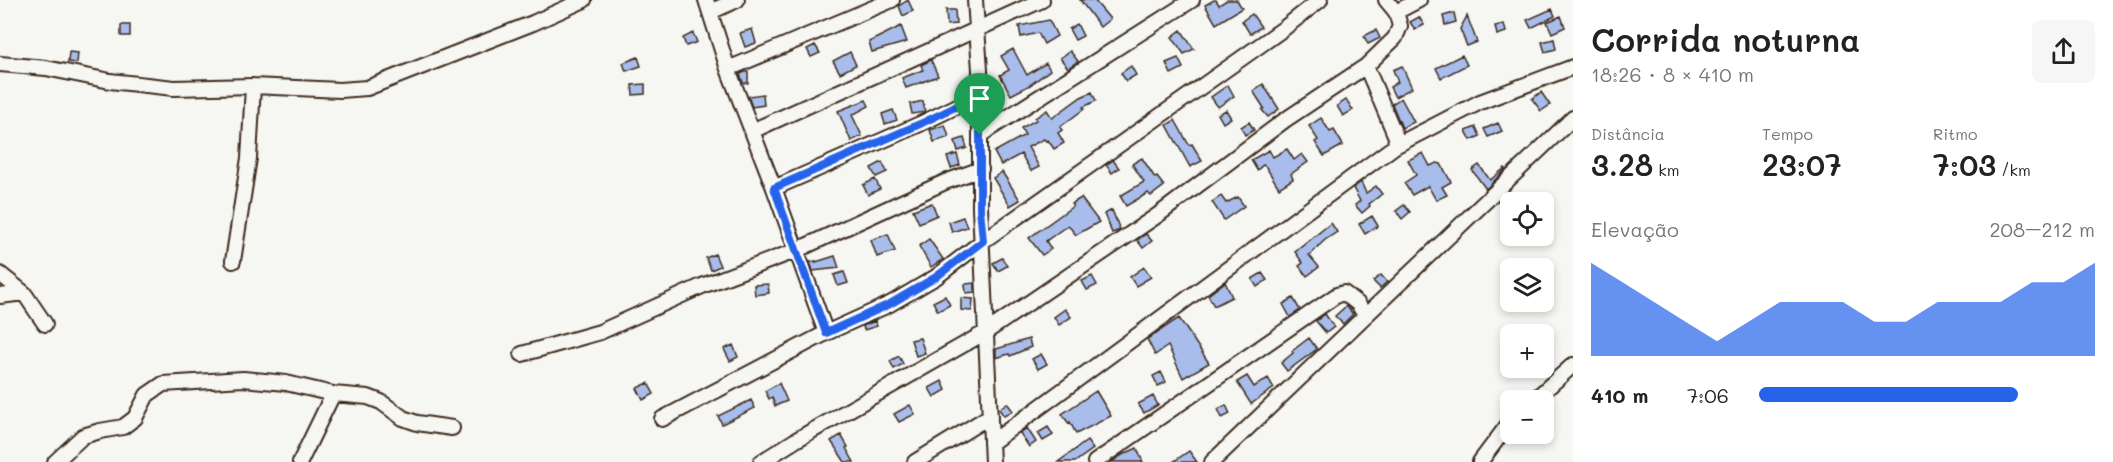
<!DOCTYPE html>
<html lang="pt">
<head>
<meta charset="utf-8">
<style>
  body { margin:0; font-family:Mali,sans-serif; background:#f6f6f6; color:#222; height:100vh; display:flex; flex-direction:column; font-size:22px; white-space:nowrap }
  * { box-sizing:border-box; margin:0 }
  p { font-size:20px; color:#767676 }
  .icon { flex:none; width:33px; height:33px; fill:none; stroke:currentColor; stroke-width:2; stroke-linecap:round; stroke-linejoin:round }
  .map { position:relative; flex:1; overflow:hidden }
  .panel { display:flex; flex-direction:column; background:#fff; width:540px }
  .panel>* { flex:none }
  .tools { position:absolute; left:1500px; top:192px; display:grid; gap:12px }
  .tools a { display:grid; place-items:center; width:54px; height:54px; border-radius:9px; background:#fff; box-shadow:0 3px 9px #0003; font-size:30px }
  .pin { position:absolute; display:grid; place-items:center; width:51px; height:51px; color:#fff; margin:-62px -26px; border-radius:50% 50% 50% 0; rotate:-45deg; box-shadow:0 0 6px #0007 }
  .pin .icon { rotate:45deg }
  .round { display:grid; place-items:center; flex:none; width:63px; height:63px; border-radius:9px; background:#f6f6f6 }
  .head { display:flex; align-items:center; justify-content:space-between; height:102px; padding:0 18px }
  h1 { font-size:33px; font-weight:600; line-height:45px }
  .figures { display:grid; grid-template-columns:repeat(3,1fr); gap:9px; height:102px; padding:6px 18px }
  .figures div { display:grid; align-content:center }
  .figures b { font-size:30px; font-weight:600 }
  .figures small { font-size:16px; font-weight:400 }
  .figures p { font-size:16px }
  .chart { height:168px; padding:12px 18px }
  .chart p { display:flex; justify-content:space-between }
  .chart svg { width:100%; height:108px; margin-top:6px; fill:#2563eb; opacity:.7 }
  ul { padding:0 18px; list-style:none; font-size:20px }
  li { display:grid; grid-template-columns:96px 72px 1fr; align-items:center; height:45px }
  li i { height:15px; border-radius:8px; background:#2563eb }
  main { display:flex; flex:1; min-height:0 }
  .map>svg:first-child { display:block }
  .building { fill:#a8bdeb; stroke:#3b2a1e; stroke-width:1.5 }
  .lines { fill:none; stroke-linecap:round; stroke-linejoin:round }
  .street-casing { stroke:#3b2a1e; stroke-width:18 }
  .street { stroke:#f6f6f2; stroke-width:14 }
  .route-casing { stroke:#fff; stroke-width:12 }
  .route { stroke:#2563eb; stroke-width:8 }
</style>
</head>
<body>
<main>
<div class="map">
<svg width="1573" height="462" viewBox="0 0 1573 462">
  <rect width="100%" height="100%" fill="#f6f6f2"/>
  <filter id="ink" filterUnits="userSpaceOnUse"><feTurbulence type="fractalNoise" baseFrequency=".0167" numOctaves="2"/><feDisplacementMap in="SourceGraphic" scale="12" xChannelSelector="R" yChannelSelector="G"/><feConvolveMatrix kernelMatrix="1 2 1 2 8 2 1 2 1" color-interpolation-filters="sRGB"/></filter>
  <g filter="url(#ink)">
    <!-- building -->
    <path class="building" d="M908 0 913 11 903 16 899 6Z
      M1080 0H1094L1110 19 1100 27Z
      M1214 0H1216L1219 5 1227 0H1237L1242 8 1216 24 1205 5Z
      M1552 9 1555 16 1531 28 1527 20Z
      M946 10H955L956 24 947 25Z
      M1454 13 1456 22 1445 25 1443 16Z
      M1252 14 1261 27 1250 34 1242 21Z
      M1467 16 1477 42 1467 46 1460 29Z
      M1561 16 1565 27 1552 33 1547 22Z
      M1419 17 1424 25 1415 30 1410 22Z
      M1049 20 1057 36 1044 44 1038 33 1021 37 1019 26Z
      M1077 24 1083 36 1075 40 1069 29Z
      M1504 24 1506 32 1497 35 1495 26Z
      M121 25H130V36H121Z
      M901 26 907 42 872 52 869 42Z
      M752 29 756 43 745 47 740 33Z
      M1181 30 1194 49 1184 54 1172 37Z
      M1376 30 1380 38 1368 44 1364 36Z
      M693 33 697 42 686 46 683 38Z
      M1554 39 1556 49 1545 52 1542 42Z
      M815 45 820 53 811 57 807 49Z
      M1013 49 1027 75 1046 63 1050 70 1030 85 1011 95 1000 75 1009 70 1001 56Z
      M1070 51 1078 61 1068 68 1060 58Z
      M69 52 78 53 77 63 68 62Z
      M850 52 856 65 840 73 833 61Z
      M1462 55 1467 65 1441 78 1436 68Z
      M638 57 641 66 626 71 623 63Z
      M1178 58 1183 68 1171 74 1166 63Z
      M931 60 938 76 906 88 902 78 923 70 921 65Z
      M1131 66 1136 75 1126 81 1121 73Z
      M1402 66 1412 88 1395 97 1390 87 1398 82 1393 70Z
      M745 72H748V83H743L740 74Z
      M645 84V94L633 95 632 85Z
      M1263 84 1279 109 1268 117 1262 110 1264 108 1253 91Z
      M1228 85 1234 96 1218 107 1211 97Z
      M1092 92 1096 101 1083 107 1084 109 1060 127 1062 130 1058 133 1064 143 1054 149 1048 140 1046 141 1044 139 1028 147 1039 167 1031 171 1021 154 1001 165 994 152 1025 135 1021 128 1036 120 1035 118 1047 110 1052 118 1081 97Z
      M1541 92 1550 105 1541 111 1532 99Z
      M763 94 764 105 752 107 748 96Z
      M1401 98 1414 122 1402 128 1392 104Z
      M866 100 869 106 852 115 862 136 851 141 838 111Z
      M1346 100 1353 110 1343 116 1337 106Z
      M923 101 925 112 912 114 910 104Z
      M893 110 897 120 885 124 882 114Z
      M1226 110 1231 118 1223 123 1218 114Z
      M1321 118 1330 132 1334 130 1343 145 1324 156 1315 142 1318 140 1309 126Z
      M1175 120 1189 145 1192 144 1202 161 1190 167 1167 125Z
      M1249 122 1254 130 1245 135 1241 127Z
      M1498 123 1502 131 1488 137 1484 129Z
      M945 125 949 137 934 142 930 130Z
      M1476 127 1480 136 1471 140 1466 131Z
      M964 138 967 148 958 151 955 141Z
      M1287 149 1294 160 1302 154 1308 162 1291 174 1293 179 1279 188 1266 167 1263 165 1257 170 1251 160 1269 150 1273 157Z
      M1423 153 1430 166 1437 163 1441 164 1451 182 1442 187 1447 195 1436 200 1428 186 1412 195 1404 183 1416 175 1408 160Z
      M957 154 960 165 951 168 947 157Z
      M1142 158 1155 178 1157 177 1164 186 1151 196 1148 193 1126 206 1120 196 1144 182 1132 164Z
      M1113 160 1119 168 1112 173 1106 165Z
      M882 162 887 172 876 177 871 168Z
      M1479 165 1490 180 1505 168 1506 169 1486 189 1472 170Z
      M1002 172 1020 200 1010 206 993 178Z
      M875 179 880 189 868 195 863 185Z
      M1361 182 1366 193 1376 186 1382 194 1369 204 1370 206 1362 213 1355 205 1360 201 1353 188Z
      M1221 196 1226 203 1238 197 1244 206 1224 220 1212 202Z
      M1081 198 1099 222 1076 235 1068 225 1046 241 1051 249 1042 255 1029 238 1073 206 1071 204Z
      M932 203 937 215 919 223 913 210Z
      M1404 205 1410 212 1402 219 1396 211Z
      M1112 210 1120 230 1112 233 1104 214Z
      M1372 216 1378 226 1365 234 1359 224Z
      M963 217 967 227 952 232 949 222Z
      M1331 223 1337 232 1325 240 1309 255 1319 267 1307 276 1299 266 1303 263 1295 252Z
      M888 234 895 251 877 257 871 240Z
      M1146 234 1152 241 1143 248 1137 240Z
      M929 239 943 259 931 267 919 246Z
      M715 254 720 266 711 270 706 258Z
      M835 256 839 268 813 271 810 262 816 261V262Z
      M1002 258 1007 266 998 271 993 263Z
      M1144 267 1151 277 1136 286 1130 277Z
      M844 272 848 283 838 286 834 275Z
      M1262 273 1267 280 1257 287 1252 279Z
      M1381 275 1387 282 1380 288 1373 281Z
      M1092 276 1097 285 1087 290 1082 281Z
      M1225 282 1232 297 1214 306 1208 295Z
      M975 283V292L966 293 965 284Z
      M768 284 769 293 755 295 754 285Z
      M945 296 950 305 938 311 933 302Z
      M961 298 973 299 972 311 961 310Z
      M1293 298 1300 310 1290 317 1283 304Z
      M1346 306 1353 314 1343 324 1335 316Z
      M1065 309 1071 317 1059 325 1054 317Z
      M1325 314 1334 327 1326 333 1316 321Z
      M1179 318 1209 363 1183 378 1168 346 1155 355 1147 339Z
      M875 321 877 326 864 330 863 326Z
      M920 338 925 353 916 356 911 340Z
      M1309 338 1317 349 1287 371 1281 363 1293 353 1292 351Z
      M1029 339 1031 347 1010 356 1009 354 996 358V349Z
      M733 345 738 357 730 361 724 349Z
      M1041 354 1047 364 1038 369 1032 359Z
      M899 356 903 364 894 369 890 361Z
      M1161 372 1166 382 1158 386 1153 376Z
      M1247 376 1254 387 1268 378 1274 388 1251 404 1237 382Z
      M942 381 946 390 934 397 929 388Z
      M648 383 654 394 643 400 637 388Z
      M779 383 787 401 775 406 772 397 769 399 765 391Z
      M1096 391 1111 416 1076 434 1070 422 1069 424 1062 414Z
      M1153 396 1158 405 1144 413 1138 404Z
      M751 400 755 408 722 424 718 416Z
      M1007 403 1013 411 1004 416 999 409Z
      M910 405 915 414 899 422 894 414Z
      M1226 405 1230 414 1222 418 1218 409Z
      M1048 427 1053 435 1043 441 1038 433Z
      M1027 428 1036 442 1029 447 1020 433Z
      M841 435 848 447 846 448 854 462H845L831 441Z
      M1087 441 1093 449 1075 462H1058Z
      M1137 448 1143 462H1111L1122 455Z
      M1189 451 1197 462H1173Z"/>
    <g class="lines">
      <!-- street casing -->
      <g class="street-casing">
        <path id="street" d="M706 0 728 69 774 188 826 333
          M975 0 980 70V208L992 462
          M710 12 737 0
          M1396 12 1419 0
          M0 64 46 68 110 81 174 88 253 86 340 90 367 88 533 23 584 0
          M728 69 892 0
          M752 131 1042 0
          M980 135 1192 0
          M1395 146 1480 102 1573 67
          M774 188 920 124 980 95
          M233 261 249 158 253 86
          M0 274 24 293 45 324
          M0 296 24 293
          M522 354 600 332 702 286 795 251 945 182 981 169
          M1534 400 1573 365
          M662 419 826 333 890 304 936 277 983 241 1283 29 1320 0
          M991 443 1395 146 1396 137 1366 66
          M55 462 83 436 100 431 123 427 135 418 147 395 163 384 243 379 286 383 333 394 368 397 381 402 403 418 417 423 452 428
          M300 462 333 394
          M761 462 796 440 986 332 1158 215 1285 120 1366 66 1395 38 1400 26 1396 12 1386 0
          M915 462 990 416
          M1095 462 1337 295 1344 293 1358 304 1365 315
          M1212 462 1573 118
          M1480 462 1510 422"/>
      </g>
      <!-- street -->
      <use href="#street" class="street"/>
    </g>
  </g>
  <g class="lines" filter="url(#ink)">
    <!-- route casing -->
    <g class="route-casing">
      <path id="route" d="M980 95V208L983 241 936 277 890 304 826 333 774 188 920 124Z"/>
    </g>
    <!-- route -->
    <use href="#route" class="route"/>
  </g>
</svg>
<div class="tools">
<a><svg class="icon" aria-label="locate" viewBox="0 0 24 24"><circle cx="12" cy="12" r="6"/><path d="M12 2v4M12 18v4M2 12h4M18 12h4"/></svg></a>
<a><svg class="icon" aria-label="layers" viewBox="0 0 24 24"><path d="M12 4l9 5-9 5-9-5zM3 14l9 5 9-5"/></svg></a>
<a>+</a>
<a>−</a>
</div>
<div class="pin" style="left:980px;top:135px;background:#1e9e55"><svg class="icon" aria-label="arrive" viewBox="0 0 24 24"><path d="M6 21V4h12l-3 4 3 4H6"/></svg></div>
</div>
<section class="panel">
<div class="head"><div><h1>Corrida noturna</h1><p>18:26 · 8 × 410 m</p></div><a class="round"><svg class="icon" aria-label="share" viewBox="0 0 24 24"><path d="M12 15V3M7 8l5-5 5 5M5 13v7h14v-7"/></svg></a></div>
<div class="figures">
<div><p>Distância</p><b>3.28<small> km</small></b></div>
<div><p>Tempo</p><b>23:07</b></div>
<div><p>Ritmo</p><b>7:03<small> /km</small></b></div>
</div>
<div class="chart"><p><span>Elevação</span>208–212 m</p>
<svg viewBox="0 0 160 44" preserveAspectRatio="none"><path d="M0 44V6L10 14L20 22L30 30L40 38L50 30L60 22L70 22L80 22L90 30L100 30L110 22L120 22L130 22L140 14L150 14L160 6V44z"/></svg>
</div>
<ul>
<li><b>410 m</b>7:06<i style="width:77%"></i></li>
</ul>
</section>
</main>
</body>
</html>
